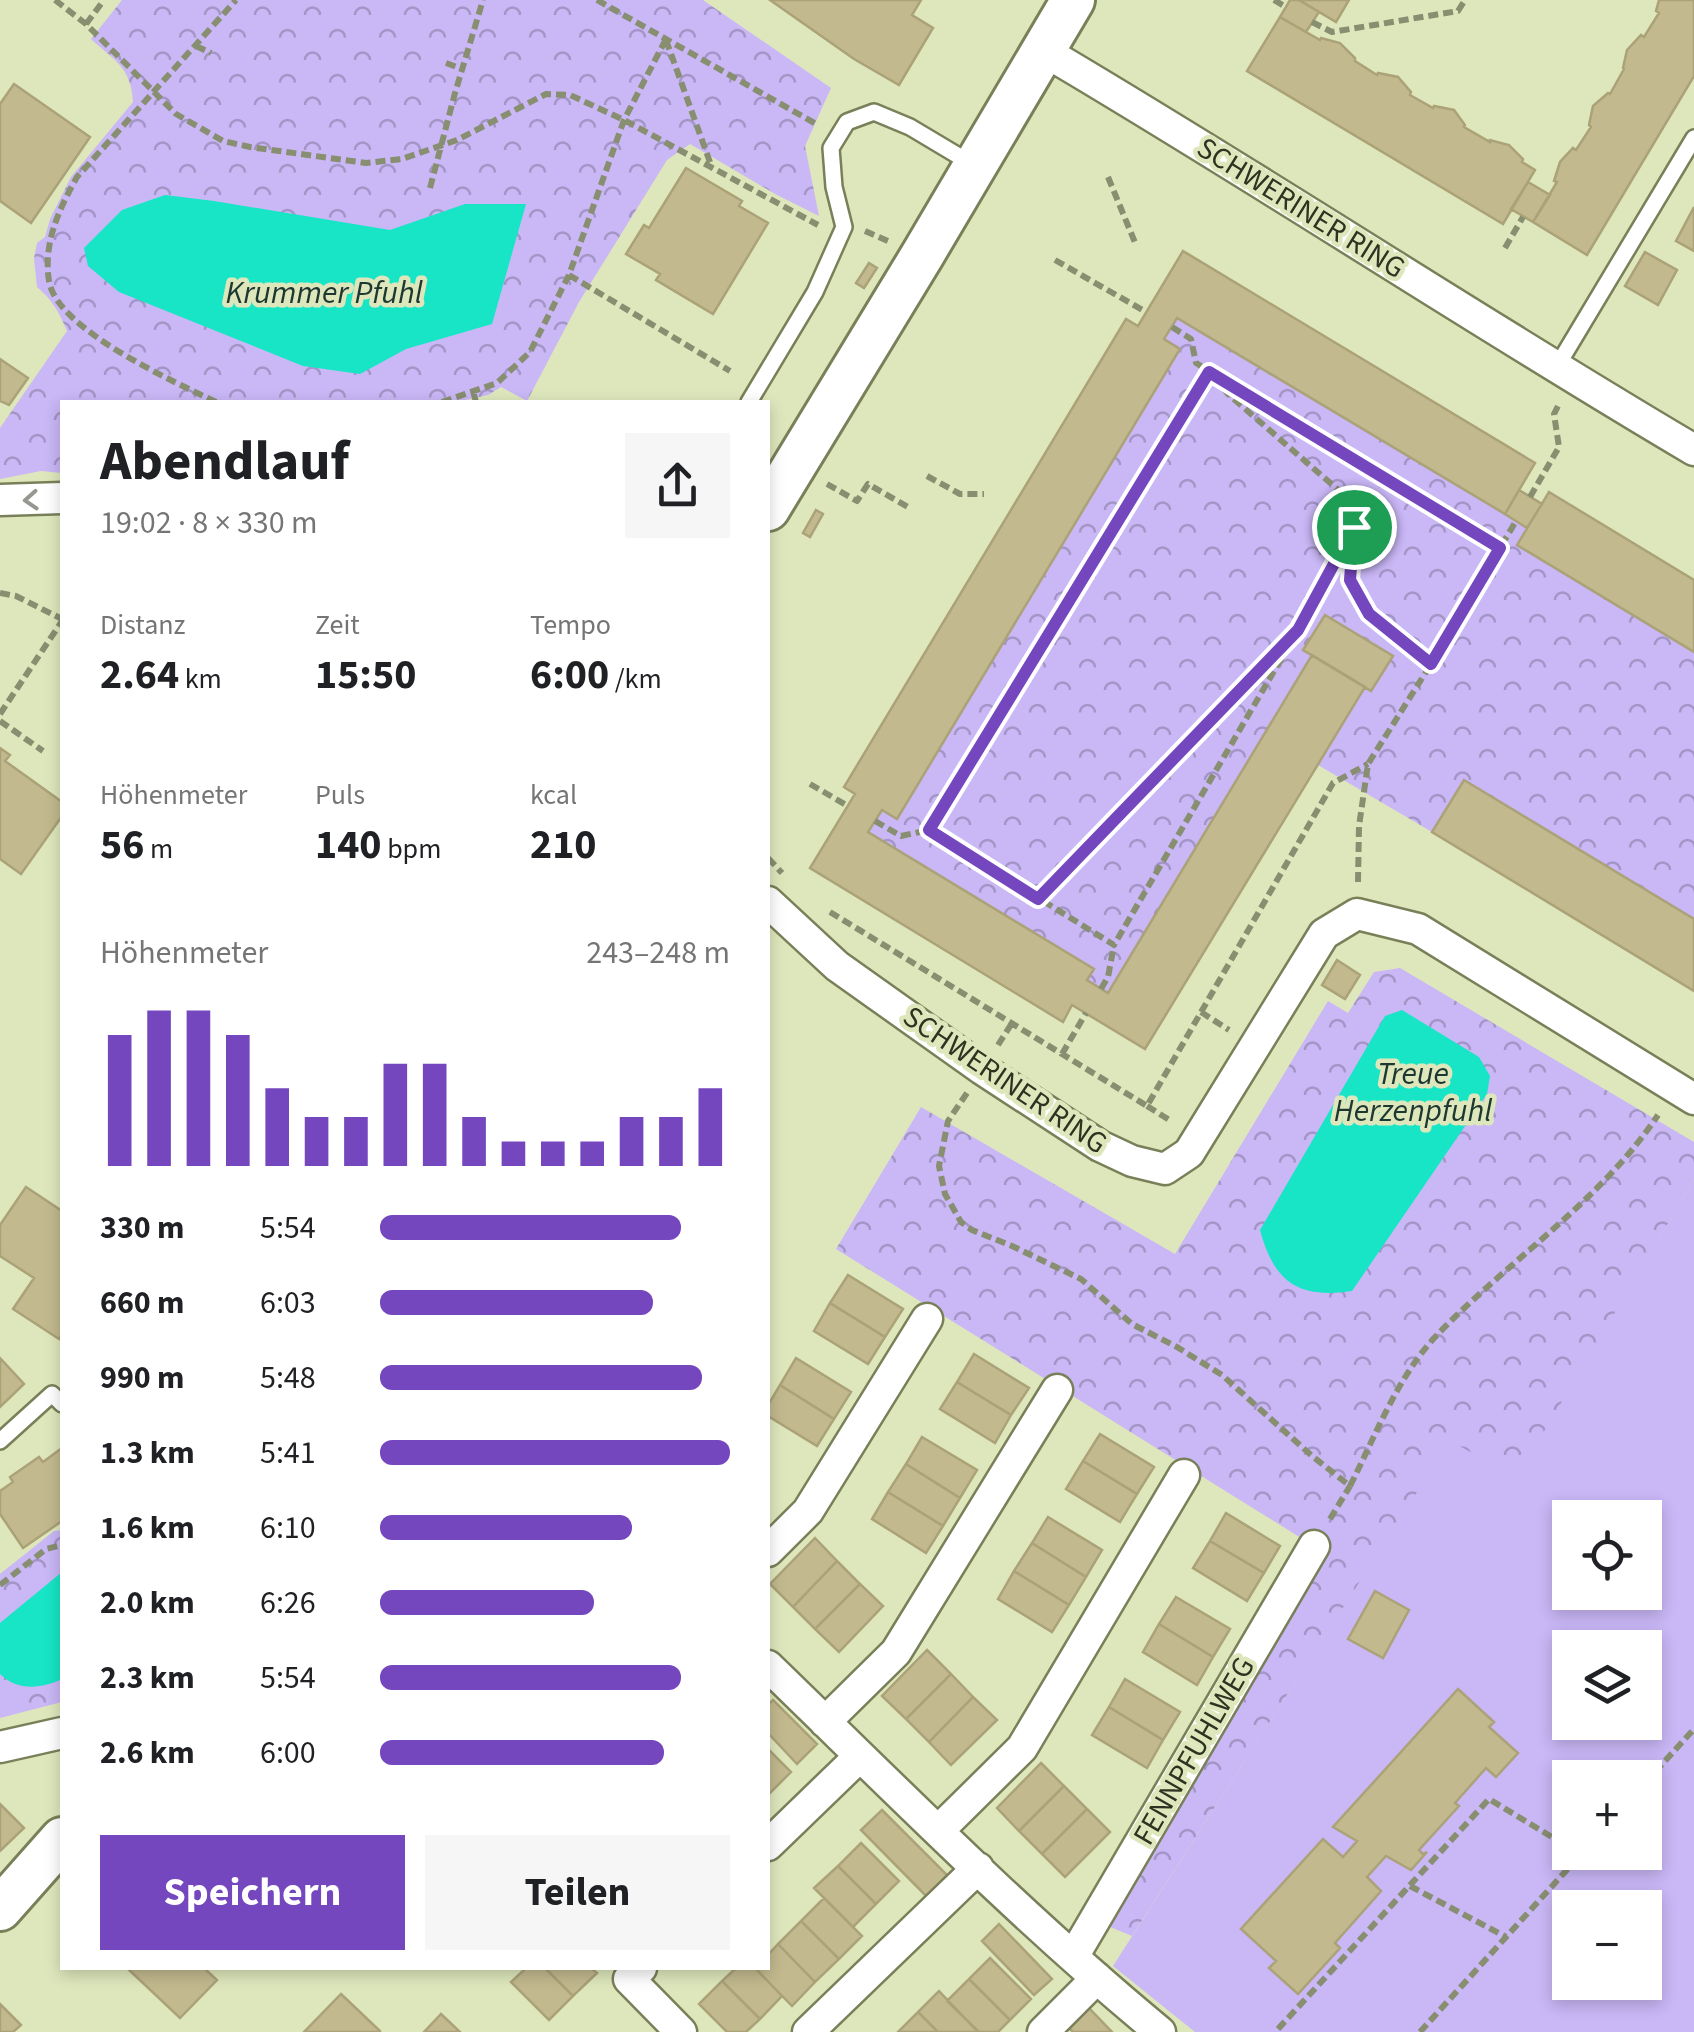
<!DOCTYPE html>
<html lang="de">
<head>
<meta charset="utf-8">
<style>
  body { margin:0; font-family:"Source Sans 3",sans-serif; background:#f6f6f6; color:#202124; height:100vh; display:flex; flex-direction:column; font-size:38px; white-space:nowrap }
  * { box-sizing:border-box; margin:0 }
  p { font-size:32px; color:#757577 }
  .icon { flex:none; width:55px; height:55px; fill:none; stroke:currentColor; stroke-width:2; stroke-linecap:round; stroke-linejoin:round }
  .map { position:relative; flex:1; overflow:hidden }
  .side { position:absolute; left:60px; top:400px; width:710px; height:1570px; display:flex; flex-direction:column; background:#fff; border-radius:0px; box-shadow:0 5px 15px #0003 }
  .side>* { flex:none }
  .controls { position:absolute; left:1552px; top:1500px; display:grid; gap:20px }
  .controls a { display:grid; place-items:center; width:110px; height:110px; border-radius:0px; background:#fff; box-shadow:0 5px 15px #0003; font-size:50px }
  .pin { position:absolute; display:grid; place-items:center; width:85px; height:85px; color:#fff; margin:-42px; border:5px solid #fff; border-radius:50%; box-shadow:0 2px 10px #0007 }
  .round { display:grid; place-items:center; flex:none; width:105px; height:105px; border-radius:0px; background:#f6f6f6 }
  .overview { display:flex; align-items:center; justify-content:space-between; height:170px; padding:0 40px }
  h1 { font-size:55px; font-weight:700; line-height:75px }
  .stats { display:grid; grid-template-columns:repeat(3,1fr); gap:15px; height:170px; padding:10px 40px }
  .stats div { display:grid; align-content:center }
  .stats b { font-size:42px; font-weight:700 }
  .stats small { font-size:28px; font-weight:400 }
  .stats p { font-size:28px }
  .chart { height:280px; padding:20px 40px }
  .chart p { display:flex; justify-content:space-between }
  .chart svg { width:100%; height:180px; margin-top:10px; stroke:#7547bf; stroke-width:6 }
  .action { display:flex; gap:20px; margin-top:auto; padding:20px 40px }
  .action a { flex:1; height:115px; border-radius:0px; background:#7547bf; color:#fff; font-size:40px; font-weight:700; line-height:115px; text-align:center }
  .action a+a { background:#f6f6f6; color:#202124 }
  ul { padding:0 40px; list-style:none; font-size:32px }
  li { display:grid; grid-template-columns:160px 120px 1fr; align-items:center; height:75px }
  li i { height:25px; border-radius:12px; background:#7547bf }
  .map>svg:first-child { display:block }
  .park { fill:url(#park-crowns) }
  .pitch { fill:#c9b7f6; fill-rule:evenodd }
  .water { fill:#17e5c5 }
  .building { fill:#c2b98e; stroke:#aba278; stroke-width:2.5 }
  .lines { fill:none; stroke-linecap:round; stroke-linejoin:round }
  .lane-casing { stroke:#798059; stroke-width:20 }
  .street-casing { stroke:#798059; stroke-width:35 }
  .secondary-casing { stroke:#798059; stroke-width:48 }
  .path { stroke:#888e70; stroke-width:6; stroke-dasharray:10 5; stroke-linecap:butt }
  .lane { stroke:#fff; stroke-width:15 }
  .street { stroke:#fff; stroke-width:30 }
  .secondary { stroke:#fff; stroke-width:42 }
  .oneway { stroke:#969890 }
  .route-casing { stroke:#fff; stroke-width:20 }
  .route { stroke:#7547bf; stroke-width:12 }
  .labels { text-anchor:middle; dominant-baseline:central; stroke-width:9; stroke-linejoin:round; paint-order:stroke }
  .street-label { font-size:30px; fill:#2e3221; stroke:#dee7bc }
  .water-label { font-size:32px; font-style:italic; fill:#1c3831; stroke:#dee7bc }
</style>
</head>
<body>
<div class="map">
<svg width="1694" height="2032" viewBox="0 0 1694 2032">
  <defs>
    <pattern id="park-crowns" width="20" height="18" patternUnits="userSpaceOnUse" patternTransform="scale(2.5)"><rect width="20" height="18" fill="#c9b7f6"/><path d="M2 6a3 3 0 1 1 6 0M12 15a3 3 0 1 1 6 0" fill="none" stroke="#a495c7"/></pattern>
  </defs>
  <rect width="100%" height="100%" fill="#dee7bc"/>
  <!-- park -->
  <path class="park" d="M122 0H703L831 88 805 146 819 216 775 194 690 144 667 160 579 302 527 401 501 387 488 395 456 402H62V473L41 471 0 479V428L67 331C60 314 52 299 37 287L34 258 37 243 45 237 50 219 71 177 133 102C131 67 115 61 91 39Z
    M1177 318 1527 528 1518 545 1694 652V919L1465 780 1432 832 1318 765 1364 687 1313 655 1108 993 1087 980 1094 968 868 832 882 810 897 818Z
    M1400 968 1694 1142V1180L1517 1478 1450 1442 1132 1936 1098 1922 1322 1551 836 1249 921 1107 1175 1254 1328 1001 1348 1013 1374 972Z
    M62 1530V1702L0 1718V1574L54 1531Z"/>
  <!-- pitch -->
  <path class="pitch" d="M1694 1180V2032H1195L1113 1966 1450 1441 1517 1477ZM1570 1518H1645V1592H1570ZM1570 1648H1645V1722H1570ZM1570 1778H1645V1852H1570ZM1570 1908H1645V1982H1570Z"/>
  <!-- water -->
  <path class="water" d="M165 195 214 201 390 230 465 204H526L492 324 406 349 360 374 303 366 119 292 88 266 84 248 122 210Z
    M1402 1010 1479 1057 1490 1076 1487 1094 1352 1291C1298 1299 1274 1282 1260 1230L1385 1016Z
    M62 1572V1679C41 1689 17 1691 0 1674V1623Z"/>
  <!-- building -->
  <path class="building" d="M770 0H921L912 15 933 28 899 85 854 59Z
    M1290 0H1299L1319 12 1306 32 1280 17Z
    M1299 0H1349L1336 22Z
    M1659 0H1694V76L1587 255 1533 222 1557 182 1554 181 1560 162 1573 148 1576 150 1591 127 1589 125 1593 106 1608 93 1610 94 1624 69 1623 68 1627 50 1641 35 1644 37 1659 13 1656 11Z
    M1280 17 1320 40 1321 38 1340 43 1355 58V61L1377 75 1378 73 1398 77 1411 92 1410 95 1433 108 1434 106 1454 110 1465 125 1464 127 1490 142V140L1509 145 1523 159 1522 162 1535 170 1503 224 1247 71Z
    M14 84 90 137 31 223 0 201V104Z
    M686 168 742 201 739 206 768 223 713 314 656 280 660 274 626 254 644 225 649 228Z
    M1528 182 1550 195 1533 222 1511 209Z
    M1694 207V251L1676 241Z
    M1183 251 1535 463 1505 514 1177 318 1164 339 1180 349 897 819 882 810 868 832 1094 969 1087 980 1108 993 1312 655 1365 687 1145 1049 1072 1005 1063 1022 810 868 855 794 844 787 1126 319 1138 326Z
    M1645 252 1677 270 1658 305 1625 286Z
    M869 263 877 268 864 288 856 283Z
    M0 359 28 378 9 405 0 401Z
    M1519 490 1542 504 1527 528 1505 514Z
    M1549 492 1694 580V652L1517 545Z
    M816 510 823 514 810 537 803 533Z
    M1325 615 1393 656 1371 691 1303 650Z
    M0 748 10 755 5 761 62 802V816L21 874 0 859Z
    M1464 780 1694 919V991L1432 832Z
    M1337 960 1360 975 1345 999 1322 985Z
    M26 1187 62 1211V1333L59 1339 13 1309 34 1278 0 1256V1225Z
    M848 1275 903 1309 885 1337 830 1303Z
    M830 1303 885 1337 868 1364 814 1331Z
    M974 1354 1029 1388 1011 1415 957 1382Z
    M0 1358 24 1384 0 1407Z
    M796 1358 851 1392 834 1419 780 1385Z
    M957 1382 1011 1415 995 1443 940 1409Z
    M780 1385 834 1419 817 1446 768 1416V1405Z
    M1100 1434 1154 1467 1137 1494 1083 1461Z
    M922 1437 977 1470 960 1498 906 1464Z
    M62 1448V1521L23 1548 0 1514V1491L13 1482 10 1477 39 1457 43 1462Z
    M1083 1461 1137 1494 1120 1522 1066 1489Z
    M906 1464 960 1498 943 1526 888 1492Z
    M888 1492 943 1526 926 1553 872 1519Z
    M1226 1513 1280 1546 1264 1573 1210 1541Z
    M1048 1517 1102 1550 1086 1577 1032 1543Z
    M815 1538 837 1561 793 1607 770 1584Z
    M1210 1541 1264 1573 1247 1601 1193 1568Z
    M1032 1543 1086 1577 1069 1605 1014 1571Z
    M837 1561 860 1584 815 1629 793 1607Z
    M1014 1571 1069 1605 1052 1632 998 1599Z
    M860 1584 883 1606 839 1652 815 1629Z
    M1375 1591 1409 1610 1383 1658 1348 1639Z
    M1176 1597 1230 1629 1213 1657 1159 1624Z
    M1159 1624 1213 1657 1197 1685 1143 1652Z
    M927 1650 951 1674 906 1719 882 1696Z
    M951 1674 973 1697 929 1742 906 1719Z
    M1125 1679 1180 1712 1163 1740 1109 1707Z
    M1458 1689 1494 1722 1489 1727 1518 1753 1496 1777 1486 1768 1455 1803 1459 1806 1419 1850 1423 1854 1427 1852 1411 1870 1386 1856 1367 1877 1381 1891 1335 1943 1340 1948 1298 1994 1269 1968 1276 1961 1241 1929 1323 1839 1343 1857 1357 1841 1333 1827Z
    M973 1697 997 1720 951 1765 929 1742Z
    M773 1700 817 1744 797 1764 768 1733V1705Z
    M1109 1707 1163 1740 1147 1768 1092 1735Z
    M768 1749 791 1772 768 1795Z
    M1041 1763 1064 1786 1019 1831 997 1808Z
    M1064 1786 1087 1809 1042 1854 1019 1831Z
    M0 1804 24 1828 0 1851Z
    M1087 1809 1110 1832 1065 1877 1042 1854Z
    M882 1810 949 1877 928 1898 861 1830Z
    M861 1843 899 1881 876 1904 838 1866Z
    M838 1866 876 1904 853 1927 814 1888Z
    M824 1898 862 1936 839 1959 801 1921Z
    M801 1921 839 1959 815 1982 778 1944Z
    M999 1924 1052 1979 1034 1995 982 1941Z
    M778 1944 815 1982 792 2006 755 1968H768V1955Z
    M990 1958 1031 1999 1010 2020 969 1979Z
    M127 1968H204L217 1980 180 2018Z
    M526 1968H545L573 1996 549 2020 511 1982Z
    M545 1968H591L597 1973 573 1996Z
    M736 1968H755L782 1996 760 2019 722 1981Z
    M969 1979 1010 2020 998 2032H979L947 2001Z
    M722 1981 760 2019 746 2032H727L699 2004Z
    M939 1991 978 2032H938L918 2012Z
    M341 1994 380 2031V2032H304Z
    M0 2004 21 2025 13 2032H0Z
    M1089 2008 1112 2032H1073L1069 2028Z
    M918 2012 938 2032H898Z
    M441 2014 460 2032H424Z"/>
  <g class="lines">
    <!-- lane casing -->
    <g class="lane-casing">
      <path id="lane" d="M1556 368 1694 138
        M749 402 815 292 844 227 834 187 831 148 847 122 874 112 910 127 972 164
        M0 1441 52 1394 62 1404"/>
    </g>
    <!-- street casing -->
    <g class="street-casing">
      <path id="street" d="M1044 51C1263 180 1475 321 1694 450
        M0 500 62 498
        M768 902 837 966 982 1069 1100 1146 1132 1161 1165 1169 1189 1153 1324 934 1357 914 1418 929 1694 1099
        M768 1551 808 1511 927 1319
        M768 1666C896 1790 1022 1918 1160 2032
        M825 1722 896 1652 1057 1390
        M0 1747 62 1733
        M938 1831 1022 1748 1184 1475
        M768 1845 860 1756
        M1073 1957 1314 1546
        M641 1968 629 1979 681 2032
        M808 2032 978 1868
        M1043 2032 1097 1978"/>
    </g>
    <!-- secondary casing -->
    <g class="secondary-casing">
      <path id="secondary" d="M768 509 923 254 1073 0
        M0 1909 62 1839"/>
    </g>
    <!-- path -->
    <path class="path" d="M55 0 86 24 176 114 223 141 250 147 366 163 402 159 457 140 546 94 570 95 624 120 818 225
      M597 0 818 125
      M1274 0 1286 7
      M1312 22 1332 32 1458 11 1465 0
      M86 24 104 0
      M666 40 711 165
      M196 46 211 53
      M446 63 462 69
      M1108 177 1136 245
      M430 188 455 93 483 0
      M865 231 890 242
      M1505 248 1523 217
      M1055 260 1146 312
      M569 275 730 371
      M1172 327 1191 339 1196 363 1501 548
      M473 391 476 402
      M216 402C175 382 57 330 49 281 43 243 59 209 77 177L236 0
      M442 402 497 383 530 352 569 275 624 120 666 39
      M927 476 960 494H984
      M827 484 857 501 868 484 908 507
      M1530 497 1559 447 1554 414 1558 406
      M1354 527 1298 630 1114 945 929 830 1209 371 1228 394 1336 488 1352 505 1354 527 1350 580 1369 614 1431 664
      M0 593 16 596 62 619
      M0 714 62 621
      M0 721 43 751
      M810 784 848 806
      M875 821 901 836 929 830
      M768 858 782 873
      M1358 882 1359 826 1368 764 1431 664 1516 521
      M1038 899 1290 638
      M830 912 1147 1106 1333 783 1368 764
      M1101 989 1108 977 1114 945
      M1201 1012 1229 1030
      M998 1045 1012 1023
      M1062 1054 1086 1013
      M967 1093 948 1121 939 1166 945 1194 961 1222 972 1230 1012 1246 1081 1279 1132 1324 1177 1347 1222 1375 1312 1456 1350 1486C1376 1435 1397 1377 1437 1335 1509 1260 1600 1202 1658 1115
      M1147 1106 1171 1121
      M1330 1519 1350 1486
      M0 1585 46 1549 62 1545
      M1645 1783 1694 1729
      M1410 1886 1506 1937
      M1278 2029 1489 1799 1570 1848
      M1420 2032 1583 1852"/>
    <!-- lane -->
    <use href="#lane" class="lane"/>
    <!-- street -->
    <use href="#street" class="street"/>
    <!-- secondary -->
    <use href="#secondary" class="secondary"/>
  </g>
  <!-- one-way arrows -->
  <defs><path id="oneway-chevron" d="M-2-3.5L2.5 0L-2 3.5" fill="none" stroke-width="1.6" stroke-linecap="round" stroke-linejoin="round" transform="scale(2.5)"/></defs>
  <use class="oneway" href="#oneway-chevron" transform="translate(31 500) rotate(176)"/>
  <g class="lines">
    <!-- route casing -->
    <g class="route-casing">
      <path id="route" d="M1209 372 1500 548 1431 664 1369 614 1350 580 1354 527 1298 630 1038 899 929 830Z"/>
    </g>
    <!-- route -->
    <use href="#route" class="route"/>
  </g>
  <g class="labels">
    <!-- street labels -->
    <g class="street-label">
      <text transform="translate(1301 208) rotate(32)">SCHWERINER RING</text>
      <text transform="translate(1005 1080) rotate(34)">SCHWERINER RING</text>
      <text transform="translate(1194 1751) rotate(-60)">FENNPFUHLWEG</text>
    </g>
    <!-- water labels -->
    <g class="water-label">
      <text x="324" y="293">Krummer Pfuhl</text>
      <text x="1413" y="1074">Treue<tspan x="1413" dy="37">Herzenpfuhl</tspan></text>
    </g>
  </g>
</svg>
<div class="controls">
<a><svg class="icon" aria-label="locate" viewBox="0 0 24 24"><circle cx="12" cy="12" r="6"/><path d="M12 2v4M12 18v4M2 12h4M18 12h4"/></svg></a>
<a><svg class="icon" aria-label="layers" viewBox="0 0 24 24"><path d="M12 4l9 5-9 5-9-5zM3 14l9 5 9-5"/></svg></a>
<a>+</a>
<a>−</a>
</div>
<div class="pin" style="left:1354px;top:527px;background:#1e9e55"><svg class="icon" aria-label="arrive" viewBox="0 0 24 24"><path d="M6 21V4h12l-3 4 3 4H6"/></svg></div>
<section class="side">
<div class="overview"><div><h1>Abendlauf</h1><p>19:02 · 8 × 330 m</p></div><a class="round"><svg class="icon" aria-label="share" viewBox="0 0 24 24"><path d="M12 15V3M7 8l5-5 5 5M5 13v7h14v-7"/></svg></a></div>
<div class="stats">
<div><p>Distanz</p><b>2.64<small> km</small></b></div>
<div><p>Zeit</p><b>15:50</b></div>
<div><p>Tempo</p><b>6:00<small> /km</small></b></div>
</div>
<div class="stats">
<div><p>Höhenmeter</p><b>56<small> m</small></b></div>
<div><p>Puls</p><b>140<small> bpm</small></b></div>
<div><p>kcal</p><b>210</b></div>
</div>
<div class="chart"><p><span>Höhenmeter</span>243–248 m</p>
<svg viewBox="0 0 160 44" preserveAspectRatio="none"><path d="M5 44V12M15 44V6M25 44V6M35 44V12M45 44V25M55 44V32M65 44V32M75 44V19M85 44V19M95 44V32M105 44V38M115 44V38M125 44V38M135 44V32M145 44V32M155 44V25"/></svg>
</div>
<ul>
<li><b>330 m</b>5:54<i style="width:86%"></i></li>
<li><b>660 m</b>6:03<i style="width:78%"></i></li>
<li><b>990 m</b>5:48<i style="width:92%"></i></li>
<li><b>1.3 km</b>5:41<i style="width:100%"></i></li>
<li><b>1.6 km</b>6:10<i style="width:72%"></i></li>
<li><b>2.0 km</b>6:26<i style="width:61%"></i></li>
<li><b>2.3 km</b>5:54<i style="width:86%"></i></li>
<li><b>2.6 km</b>6:00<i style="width:81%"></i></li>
</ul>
<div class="action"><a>Speichern</a><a>Teilen</a></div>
</section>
</div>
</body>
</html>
